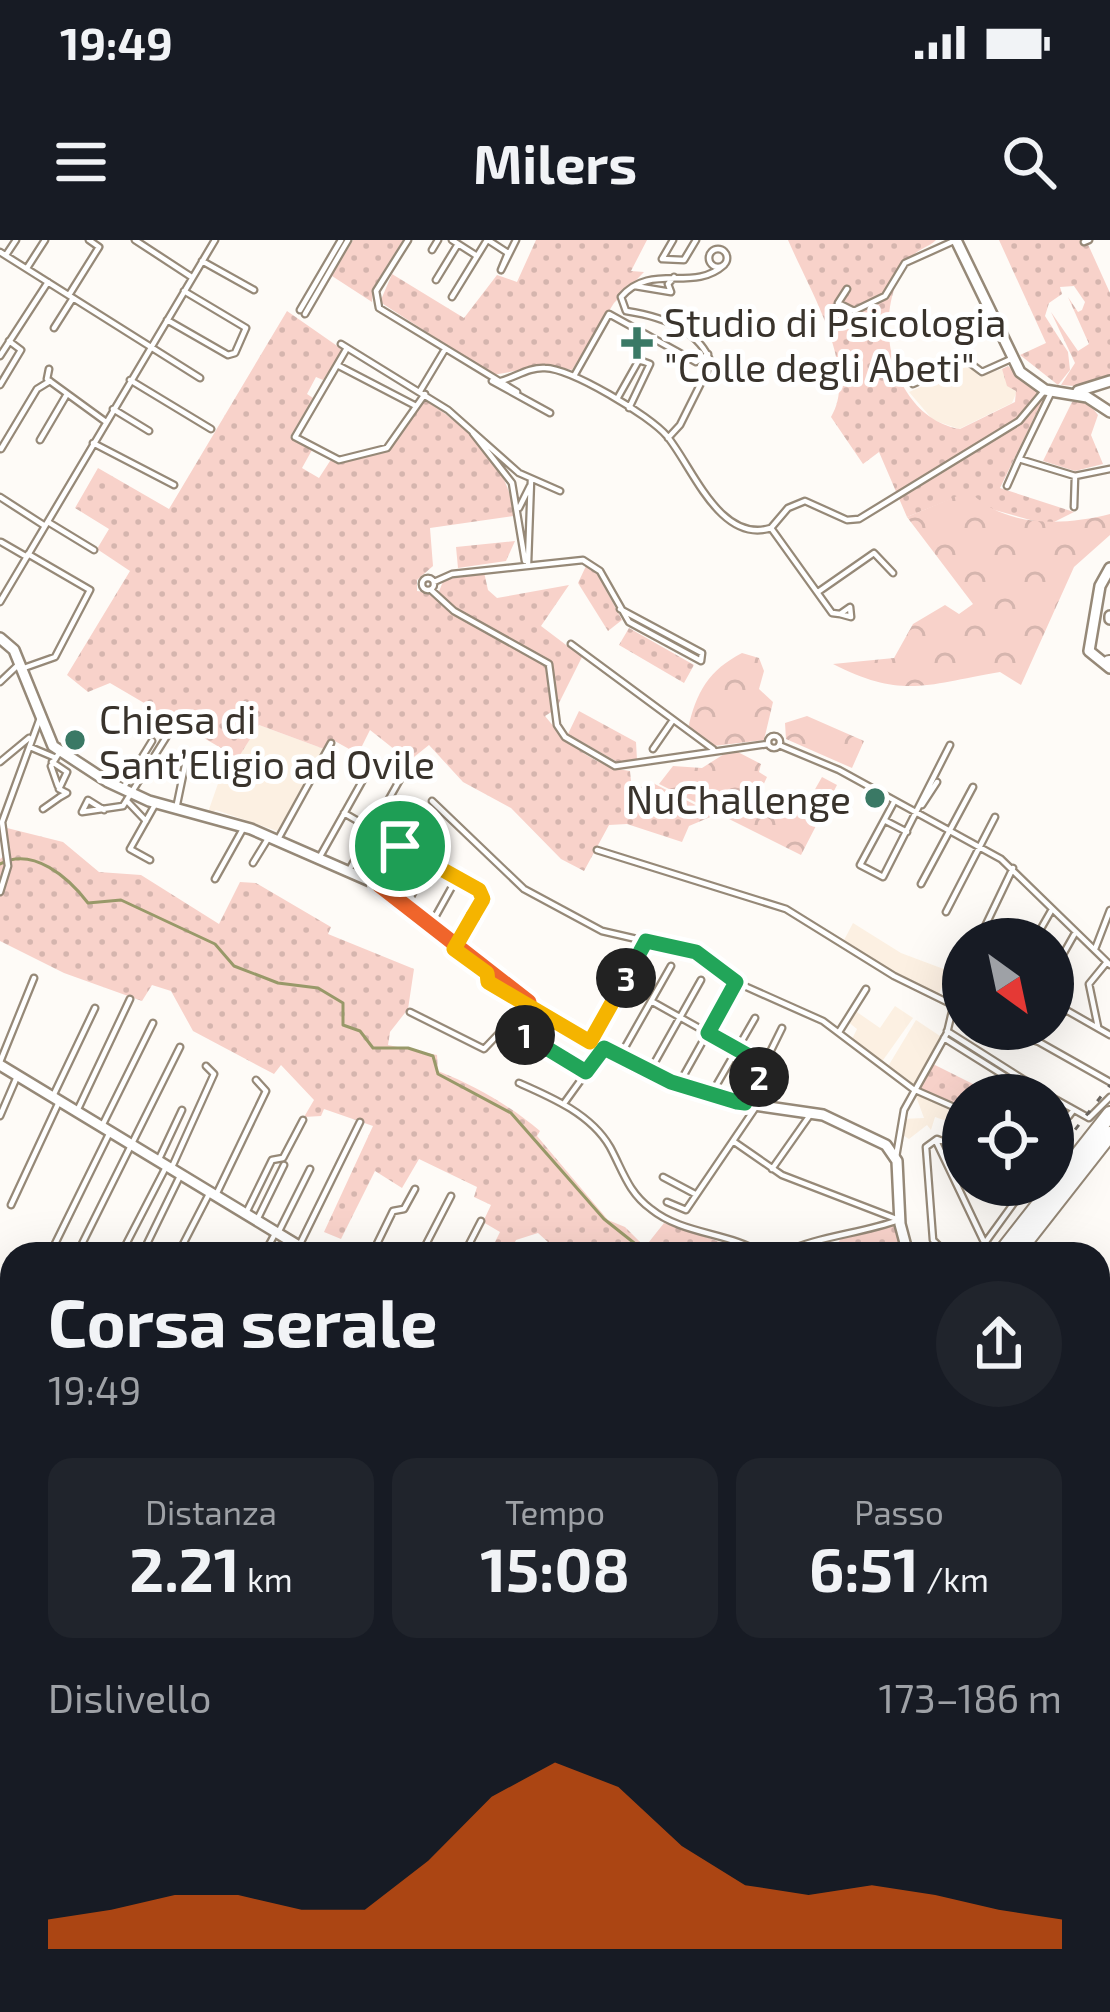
<!DOCTYPE html>
<html lang="it">
<head>
<meta charset="utf-8">
<style>
  body { margin:0; font-family:"Exo 2",sans-serif; background:#20242c; color:#f1f3f6; height:100vh; display:flex; flex-direction:column; font-size:45px; white-space:nowrap }
  * { box-sizing:border-box; margin:0 }
  p { font-size:39px; color:#9ea1a6 }
  .icon { flex:none; width:66px; height:66px; fill:none; stroke:currentColor; stroke-width:2; stroke-linecap:round; stroke-linejoin:round }
  .map { position:relative; flex:1; overflow:hidden }
  .details { position:absolute; left:0px; top:1002px; width:1110px; height:771px; display:flex; flex-direction:column; background:#171b24; border-radius:36px 36px 0 0; box-shadow:0 12px 48px #0002 }
  .details>* { flex:none }
  .needle { width:78px; rotate:147deg }
  .controls { position:absolute; left:942px; top:678px; display:grid; gap:24px }
  .controls a { display:grid; place-items:center; width:132px; height:132px; border-radius:50%; background:#171b24; box-shadow:0 12px 48px #0002; font-size:60px }
  .pin { position:absolute; display:grid; place-items:center; width:102px; height:102px; color:#fff; margin:-51px; border:6px solid #fff; border-radius:50%; box-shadow:0 3px 12px #0007 }
  .km { position:absolute; width:60px; height:60px; margin:-30px; border-radius:50%; background:#222; color:#fff; font-size:33px; line-height:60px; text-align:center }
  .round { display:grid; place-items:center; flex:none; width:126px; height:126px; border-radius:63px; background:#20242c }
  .summary { display:flex; align-items:center; justify-content:space-between; height:204px; padding:0 48px }
  h1 { font-size:66px; font-weight:700; line-height:90px }
  .stats { display:grid; grid-template-columns:repeat(3,1fr); gap:18px; height:204px; padding:12px 48px }
  .stats div { display:grid; align-content:center; border-radius:24px; background:#20242c; text-align:center }
  .stats b { font-size:60px; font-weight:700 }
  .stats small { font-size:33px; font-weight:400 }
  .stats p { font-size:33px }
  .chart { height:336px; padding:24px 48px }
  .chart p { display:flex; justify-content:space-between }
  .chart svg { width:100%; height:216px; margin-top:12px; fill:#ea580c; opacity:.7 }
  .status { display:flex; justify-content:space-between; align-items:center; height:84px; padding:0 60px; background:#171b24; direction:ltr }
  .status svg { height:33px; fill:currentColor }
  header { display:flex; justify-content:space-between; align-items:center; height:156px; padding:0 48px; background:#171b24; font-size:54px; font-weight:700 }
  .map>svg:first-child { display:block }
  .built { fill:#fcf0e2 }
  .green { fill:url(#green-dots) }
  .forest { fill:url(#forest-crowns) }
  .lines { fill:none; stroke-linecap:round; stroke-linejoin:round }
  .stream { stroke:#989969; stroke-width:3 }
  .street-casing { stroke:#968978; stroke-width:9 }
  .secondary-casing { stroke:#968978; stroke-width:14 }
  .highway-casing { stroke:#968978; stroke-width:18 }
  .street { stroke:#fff; stroke-width:4.5 }
  .secondary { stroke:#fff; stroke-width:9 }
  .highway { stroke:#fff; stroke-width:14 }
  .rail { stroke:#6b6660; stroke-width:3; stroke-dasharray:6 12; stroke-linecap:butt }
  .split-1-casing { stroke:#fff; stroke-width:24 }
  .split-2-casing { stroke:#fff; stroke-width:24 }
  .split-3-casing { stroke:#fff; stroke-width:24 }
  .split-4-casing { stroke:#fff; stroke-width:24 }
  .split-5-casing { stroke:#fff; stroke-width:24 }
  .split-1 { stroke:#f0652b; stroke-width:15 }
  .split-2 { stroke:#22a559; stroke-width:15 }
  .split-3 { stroke:#22a559; stroke-width:15 }
  .split-4 { stroke:#f5b400; stroke-width:15 }
  .split-5 { stroke:#f5b400; stroke-width:15 }
  .poi-dot { fill:#3a7965; stroke:#fff; stroke-width:4.5 }
  .labels { text-anchor:middle; dominant-baseline:central; stroke-width:10; stroke-linejoin:round; paint-order:stroke }
  .poi-label { font-size:39px; fill:#39332c; stroke:#fff; text-anchor:start }
</style>
</head>
<body>
<div class="status"><b>19:49</b><svg viewBox="0 0 49 12"><path d="M0 12V9h3v3zM5 12V6h3v6zM10 12V3h3v9zM15 12V0h3v12zM26 1h20v11H26zM47 4h2v5h-2z"/></svg></div>
<header><svg class="icon" aria-label="menu" viewBox="0 0 24 24"><path d="M4 6h16M4 12h16M4 18h16"/></svg>Milers<svg class="icon" aria-label="search" viewBox="0 0 24 24"><circle cx="10" cy="10" r="6"/><path d="M15 15l6 6"/></svg></header>
<div class="map">
<svg width="1110" height="1772" viewBox="0 0 1110 1772">
  <defs>
    <pattern id="green-dots" width="8" height="8" patternUnits="userSpaceOnUse" patternTransform="scale(3)"><rect width="8" height="8" fill="#f8d2ca"/><path d="M2 2h.1M6 6h.1" fill="none" stroke="#d5b5ae" stroke-width="1.8" stroke-linecap="round"/></pattern>
    <pattern id="forest-crowns" width="20" height="18" patternUnits="userSpaceOnUse" patternTransform="scale(3)"><rect width="20" height="18" fill="#f8d2ca"/><path d="M2 6a3 3 0 1 1 6 0M12 15a3 3 0 1 1 6 0" fill="none" stroke="#d5b5ae"/></pattern>
  </defs>
  <rect width="100%" height="100%" fill="#fefbf7"/>
  <!-- built -->
  <path class="built" d="M970 125 979 136 1002 129 1017 151 1012 163 959 189 933 180 909 152Z
    M259 485 324 509 280 592 216 570 207 575 220 538 227 533 241 541 252 524 240 514Z
    M853 683 901 713 949 731 937 758 842 704Z
    M895 766 913 778 881 823 851 801 857 789 847 781 854 770 880 788Z
    M916 780 943 798 913 848 887 828Z
    M914 851 955 869 950 882 935 877 931 890 927 885 909 899 901 894 902 879 924 878Z
    M1098 1533 1110 1535V1665L1098 1667Z"/>
  <!-- green -->
  <path class="green" d="M353 0H403L373 48 372 62 332 36Z
    M536 0H647L631 31 644 32 614 63 572 130 548 125 493 135 380 62 392 34 464 78 497 35 517 42Z
    M788 0H936C929 7 918 9 913 16 867 66 888 177 960 189L1015 162 1016 151 1007 146 1002 129 1008 126 1040 154 1037 161 1044 157 1000 248 1074 272 1048 285 984 267 969 252 907 277 879 212 863 224 831 177C859 130 810 51 788 0Z
    M999 0H1086L1110 53V135L1087 147 1061 145 1075 123 1051 72 1078 111 1089 104 1068 57 1078 72 1082 70 1085 62 1074 46 1060 47 1062 54 1049 63 1045 76 1068 112 1070 130 1058 145 1020 115 1046 103Z
    M287 71 343 110 323 140 316 137 307 154 313 158 290 197 312 210 302 228 319 238 330 221 390 210 425 160C467 187 510 225 514 276L430 288 433 326 417 340V351L438 354 444 339 484 332 488 350 497 358 569 345 541 386 582 417 556 469 545 476C566 503 595 527 630 531L632 551 651 542 715 575 689 586 682 602 627 584 609 585 584 631 561 619 511 568 463 542 429 505 409 521 370 490 358 514 333 500 324 509 259 485 238 518 110 443 88 452 67 435 130 331 97 309 109 289 75 268 98 228 169 269Z
    M1072 162H1088L1098 175 1091 195 1103 224 1075 231 1043 221Z
    M515 301 506 321 458 328 456 307Z
    M586 326 597 333 622 380 608 391 578 343Z
    M629 388 694 425 684 443 619 405Z
    M579 471 636 502 637 520 621 524 568 494Z
    M3 587 63 602 99 632 141 635 219 684 240 642 256 643 331 687 328 694 414 729 408 769 390 792 388 805 437 815 438 831C476 846 509 865 540 891L537 896 608 980 625 987 645 1007 664 983 756 1014H549V1003L538 993 516 1000 509 1014H489L500 992 483 982 491 965 474 957 477 947 419 919 402 948 375 931 341 999 324 992 373 886 324 869 321 876 304 877 314 860 281 825 274 834 193 791 171 751 152 745 142 761 64 733 0 701V619L8 613Z
    M931 823 995 855H963V908L943 899 954 869 914 851Z
    M899 980 908 1014H830L842 997Z"/>
  <!-- forest -->
  <path class="forest" d="M969 251C1005 288 1063 286 1110 274V295L1074 327 1021 445 1000 432C927 444 904 460 833 424L894 418 913 384 945 365 959 374 973 364 907 277Z
    M742 413 759 418 764 431 759 449 773 462 764 500 714 506 688 489C696 452 709 430 742 413Z
    M807 476 864 501 852 528 786 499 785 483Z
    M732 509 761 524 759 532 767 537 760 552 802 572 822 537 837 545 801 615 659 544 673 526 702 528Z"/>
  <g class="lines">
    <!-- stream -->
    <path class="stream" d="M0 624C33 606 69 638 88 663L121 660 215 704 234 726 278 743 318 748 343 763V785L360 791 373 808H408L433 816 438 834 511 873 604 979 648 1014
      M663 1014H687
      M1098 1318 1110 1332"/>
    <!-- street casing -->
    <g class="street-casing">
      <path id="street" d="M135 0 190 36
        M408 0 376 51 379 68 517 152
        M452 0 477 16
        M488 0 508 13
        M673 0 662 19 684 20 696 0
        M1084 2 1089 0
        M709 18a9 9 0 1 1 18 0a9 9 0 1 1-18 0Z
        M432 10 438 0
        M0 12 200 138
        M508 13 501 30 516 0
        M6 15 16 0
        M202 21 254 50
        M27 28 45 0
        M436 40 458 4
        M635 46 671 52 668 44 674 37
        M847 49 838 63 854 71 885 56 905 23 956 0
        M69 55 99 7 89 0
        M452 57 487 0
        M300 70 341 0
        M305 74 348 0
        M167 80 228 115 235 113 246 88 184 51
        M54 88 73 58
        M341 104 448 170 519 233 560 251
        M347 108 295 197 339 220 387 208 425 154
        M0 116 48 42
        M339 126 414 165
        M49 129 47 139 106 182
        M574 136 609 74 696 122 708 114
        M130 140 211 189
        M492 141 550 173
        M501 141C516 137 529 127 545 128 572 129 649 175 667 196 693 228 720 304 771 288
        M913 144 966 120 982 132 1011 119
        M0 145 21 110 9 101
        M420 151 444 111
        M1051 153 1019 219 1075 236 1110 229
        M617 159 639 120 650 124 629 168
        M113 169 149 191
        M473 193 512 243 525 321
        M668 198 680 185 711 123C699 89 659 76 626 71L621 57C651 22 693 53 724 25
        M40 200 67 154
        M93 203 174 245
        M1 209 37 149 50 141
        M1007 246 1019 219
        M0 257 45 286
        M1074 267 1075 236
        M519 268 530 246
        M48 282 94 310
        M771 288 788 268 805 261 847 280 859 279 1019 181 1045 150
        M771 288 832 373 840 374
        M1 302 27 317
        M528 323 531 240
        M422 344a6 6 0 1 1 12 0a6 6 0 1 1-12 0Z
        M434 342 452 334 583 320 600 331 629 382 701 421
        M431 350 454 371 549 424 557 485 565 497 615 526 768 504
        M818 352 874 313 893 333
        M0 362 215 0
        M850 367 851 377 840 374Z
        M620 369 702 413 701 421
        M571 404 713 509
        M21 429 55 417 90 350 28 314
        M0 442 19 424
        M768 502a6 6 0 1 1 12 0a6 6 0 1 1-12 0Z
        M779 505 839 530 1001 619 1110 725
        M30 507 56 518
        M653 509 673 480
        M0 522 29 498
        M52 522 67 532 59 549 67 553 60 557
        M58 546 51 526 59 513
        M122 550 152 501
        M127 561 146 581
        M432 561 524 649 602 691 697 713 731 740 823 781 913 849 963 871
        M894 562 860 625 883 637 950 505
        M922 565 937 542
        M43 569 60 557
        M176 569 187 516 203 511
        M82 572 123 566 170 491
        M82 572 88 560 104 570
        M344 573 480 652 482 660 455 708
        M886 581 907 592
        M277 601 331 503
        M597 610 786 669 894 736 953 765
        M150 620 130 609 156 563
        M318 620 373 522
        M253 623 269 597
        M348 632 403 534
        M215 639 244 587
        M921 644 973 547
        M379 645 421 572
        M0 652 8 626 2 582 40 478
        M406 666 437 608
        M946 672 995 577
        M429 688 458 636
        M979 699 1013 628
        M1035 699 1051 671
        M1095 709 1110 670
        M1053 732 1074 695
        M487 733 488 742 515 760 522 757
        M651 761 765 825
        M410 772 484 809 529 762
        M1053 781 1066 770 1110 795
        M510 785 586 832
        M1098 787 1089 744 1107 722
        M995 789 1039 802 1110 842
        M1018 789H1036
        M947 791 1048 855
        M839 792 866 749
        M593 797 646 701
        M944 798 1035 855
        M620 816 671 726
        M0 822 34 738
        M651 829 701 740
        M680 842 736 742
        M519 843C551 857 591 874 610 907 623 931 628 952 651 969 683 995 729 992 763 1014
        M713 851 755 778
        M54 854 95 768
        M1053 858 1089 878 1110 857
        M565 862 604 808
        M745 863 782 788
        M1053 866 1069 876 1072 872
        M78 869 130 759
        M0 876 16 839
        M103 884 153 783
        M733 901 782 935 899 980
        M936 901 985 1004
        M896 917 904 870 947 793 963 725
        M159 919 182 870
        M172 927 214 834 206 826
        M772 929 810 875
        M663 937 695 954
        M216 955 266 851 256 840
        M667 962 686 970 758 864
        M11 965 58 864
        M246 973 272 920 283 918 303 880
        M257 980 284 925
        M278 993 310 929
        M299 1006 360 882
        M50 1014 109 894
        M77 1014 180 807
        M121 1014 165 929
        M142 1014 179 938
        M178 1014 210 952
        M264 1014 276 992
        M372 1014 393 971 404 969 415 949
        M421 1014 451 956
        M464 1014 481 981
        M525 1014 528 1007
        M780 1014C818 996 859 994 899 980
        M947 1014 933 1000 926 907 937 899 963 909
        M977 1014 1027 945
        M0 1086H12
        M1098 1087 1110 1091
        M1098 1103 1110 1102
        M0 1206 12 1165
        M0 1249 12 1260
        M1110 1256 1104 1261 1110 1273
        M1098 1374 1108 1376 1110 1384
        M1098 1402 1110 1405
        M1098 1432 1110 1435
        M1098 1460 1110 1463
        M405 1761 417 1772"/>
    </g>
    <!-- secondary casing -->
    <g class="secondary-casing">
      <path id="secondary" d="M956 0 1020 132 1045 150 1087 157 1110 172
        M1078 151 1110 141
        M1110 328 1100 346 1089 411 1110 428
        M1110 376V379
        M0 398 14 410 53 506 108 542 149 561 251 589 386 648 429 688 556 781 665 839 734 862 823 875 886 905 897 921 900 984 908 1014
        M0 825 312 1014
        M1098 1142 1110 1128
        M689 1772 703 1761"/>
    </g>
    <!-- highway casing -->
    <g class="highway-casing">
      <path id="highway" d="M1109 423 1110 424
        M1000 1014 1110 874
        M1016 1014 1110 894
        M390 1772 401 1761"/>
    </g>
    <!-- street -->
    <use href="#street" class="street"/>
    <!-- secondary -->
    <use href="#secondary" class="secondary"/>
    <!-- highway -->
    <use href="#highway" class="highway"/>
    <!-- rail -->
    <path class="rail" d="M1053 918 1110 845
      M0 1769 21 1761"/>
  </g>
  <g class="lines">
    <!-- split-1 casing -->
    <g class="split-1-casing">
      <path id="split-1" d="M400 606 379 645 529 762 510 784 525 795"/>
    </g>
    <!-- split-2 casing -->
    <g class="split-2-casing">
      <path id="split-2" d="M525 795 586 832 604 808 671 842 737 862 745 863 759 837"/>
    </g>
    <!-- split-3 casing -->
    <g class="split-3-casing">
      <path id="split-3" d="M626 738 646 701 696 712 736 742 708 793 765 825 759 837"/>
    </g>
    <!-- split-4 casing -->
    <g class="split-4-casing">
      <path id="split-4" d="M473 676 454 709 487 733 488 742 590 802 626 738"/>
    </g>
    <!-- split-5 casing -->
    <g class="split-5-casing">
      <path id="split-5" d="M400 606 479 650 483 659 473 676"/>
    </g>
    <!-- split-1 -->
    <use href="#split-1" class="split-1"/>
    <!-- split-2 -->
    <use href="#split-2" class="split-2"/>
    <!-- split-3 -->
    <use href="#split-3" class="split-3"/>
    <!-- split-4 -->
    <use href="#split-4" class="split-4"/>
    <!-- split-5 -->
    <use href="#split-5" class="split-5"/>
  </g>
  <!-- markers -->
  <g class="poi-dot">
    <path d="M631 85h12v12h12v12h-12v12h-12v-12h-12v-12h12z"/>
    <circle cx="75" cy="500" r="12"/>
    <circle cx="875" cy="558" r="12"/>
  </g>
  <g class="labels">
    <!-- poi labels -->
    <g class="poi-label">
      <text x="664" y="81">Studio di Psicologia<tspan x="664" dy="45">"Colle degli Abeti"</tspan></text>
      <text x="99" y="478">Chiesa di<tspan x="99" dy="45">Sant’Eligio ad Ovile</tspan></text>
      <text x="851" y="558" text-anchor="end">NuChallenge</text>
    </g>
  </g>
</svg>
<div class="controls">
<a><svg class="needle" viewBox="-14 -14 28 28"><path d="M0-13l5 13h-10z" fill="#e53935"/><path d="M0 13l5-13h-10z" fill="#9ea1a6"/></svg></a>
<a><svg class="icon" aria-label="locate" viewBox="0 0 24 24"><circle cx="12" cy="12" r="6"/><path d="M12 2v4M12 18v4M2 12h4M18 12h4"/></svg></a>
</div>
<div class="pin" style="left:400px;top:606px;background:#1e9e55"><svg class="icon" aria-label="arrive" viewBox="0 0 24 24"><path d="M6 21V4h12l-3 4 3 4H6"/></svg></div>
<b class="km" style="left:525px;top:795px">1</b>
<b class="km" style="left:759px;top:837px">2</b>
<b class="km" style="left:626px;top:738px">3</b>
<section class="details">
<div class="summary"><div><h1>Corsa serale</h1><p>19:49</p></div><a class="round"><svg class="icon" aria-label="share" viewBox="0 0 24 24"><path d="M12 15V3M7 8l5-5 5 5M5 13v7h14v-7"/></svg></a></div>
<div class="stats">
<div><p>Distanza</p><b>2.21<small> km</small></b></div>
<div><p>Tempo</p><b>15:08</b></div>
<div><p>Passo</p><b>6:51<small> /km</small></b></div>
</div>
<div class="chart"><p><span>Dislivello</span>173–186 m</p>
<svg viewBox="0 0 160 44" preserveAspectRatio="none"><path d="M0 44V38L10 36L20 33L30 33L40 36L50 36L60 26L70 13L80 6L90 11L100 23L110 31L120 33L130 31L140 33L150 36L160 38V44z"/></svg>
</div>
</section>
</div>
</body>
</html>
